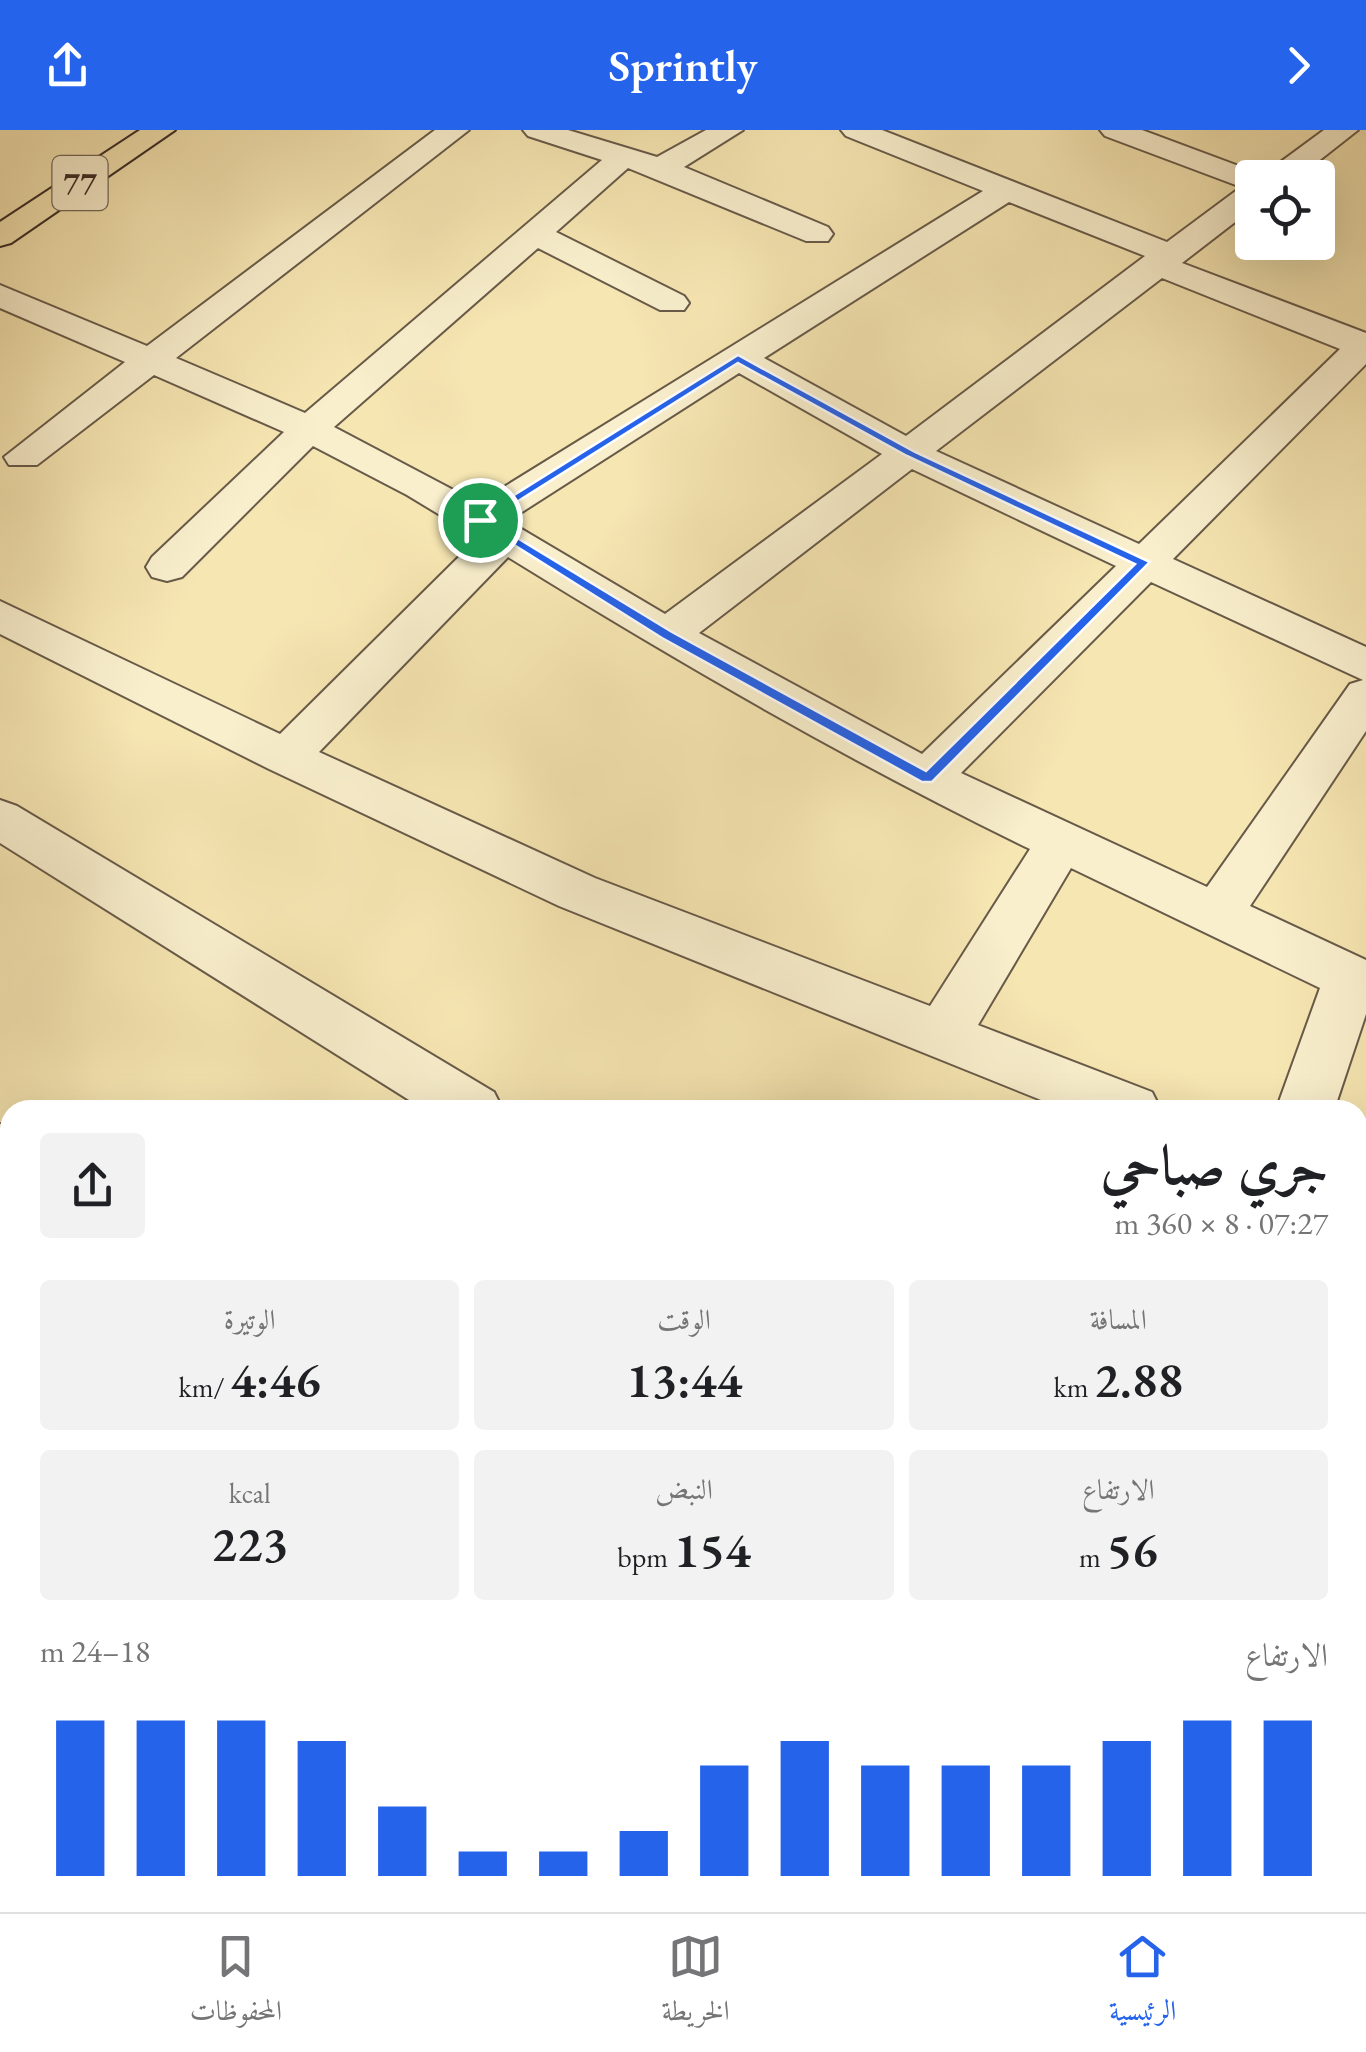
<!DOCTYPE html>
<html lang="ar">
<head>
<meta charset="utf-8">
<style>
  body { margin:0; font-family:"EB Garamond",Amiri,serif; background:#f2f2f2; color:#202124; direction:rtl; height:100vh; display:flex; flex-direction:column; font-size:38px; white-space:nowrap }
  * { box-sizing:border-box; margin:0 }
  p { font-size:32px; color:#757577 }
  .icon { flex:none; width:55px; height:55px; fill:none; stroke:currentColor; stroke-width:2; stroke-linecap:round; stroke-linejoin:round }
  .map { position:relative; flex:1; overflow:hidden; direction:ltr }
  .sheet { position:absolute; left:0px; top:970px; width:1368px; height:812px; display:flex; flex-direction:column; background:#fff; border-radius:30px 30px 0 0; box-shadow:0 10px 40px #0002; direction:rtl }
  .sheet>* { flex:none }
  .controls { position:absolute; left:1235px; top:30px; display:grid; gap:20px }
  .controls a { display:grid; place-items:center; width:100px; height:100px; border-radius:10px; background:#fff; box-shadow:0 10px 40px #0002; font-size:50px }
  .pin { position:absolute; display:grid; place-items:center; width:85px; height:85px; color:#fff; margin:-42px; border:5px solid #fff; border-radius:50%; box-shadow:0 2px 10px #0007 }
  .round { display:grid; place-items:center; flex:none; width:105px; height:105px; border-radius:10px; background:#f2f2f2 }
  .summary { display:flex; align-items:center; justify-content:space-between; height:170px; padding:0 40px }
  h1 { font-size:55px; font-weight:600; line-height:75px }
  .stats { display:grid; grid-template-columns:repeat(3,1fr); gap:15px; height:170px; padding:10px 40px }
  .stats div { display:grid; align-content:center; border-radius:10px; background:#f2f2f2; text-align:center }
  .stats b { font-size:50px; font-weight:600 }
  .stats small { font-size:28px; font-weight:400 }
  .stats p { font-size:28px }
  .chart { height:280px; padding:20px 40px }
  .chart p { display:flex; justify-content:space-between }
  .chart svg { width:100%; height:180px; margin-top:10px; stroke:#2563eb; stroke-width:6 }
  header { display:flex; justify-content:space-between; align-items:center; height:130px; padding:0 40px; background:#2563eb; color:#fff; font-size:45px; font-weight:600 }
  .tab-bar { display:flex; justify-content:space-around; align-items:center; height:140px; border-top:2px solid #e0e0e0; background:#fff; font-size:28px; color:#757577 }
  .tab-bar a { display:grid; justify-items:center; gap:5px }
  .tab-bar .selected { color:#2563eb }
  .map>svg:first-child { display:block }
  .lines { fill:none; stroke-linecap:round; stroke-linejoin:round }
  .minor-casing { stroke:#685a49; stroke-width:4 }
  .major-casing { stroke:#382b26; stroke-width:4 }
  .minor { fill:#f9efcd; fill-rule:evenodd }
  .major { fill:#f6e6b2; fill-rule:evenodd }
  .route { fill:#2563eb; stroke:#fff; stroke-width:2.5; fill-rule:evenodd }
  .labels { text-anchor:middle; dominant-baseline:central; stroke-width:8; stroke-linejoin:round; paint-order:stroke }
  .shield { fill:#f9efcd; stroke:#726658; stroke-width:2.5 }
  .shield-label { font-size:32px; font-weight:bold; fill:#382b26 }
</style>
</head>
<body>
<header><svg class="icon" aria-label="forward" viewBox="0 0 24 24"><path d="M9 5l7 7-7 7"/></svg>Sprintly<svg class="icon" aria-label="share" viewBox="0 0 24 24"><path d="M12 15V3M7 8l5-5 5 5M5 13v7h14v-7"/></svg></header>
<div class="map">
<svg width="1366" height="1782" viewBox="0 0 1366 1782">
  <rect width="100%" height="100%" fill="#f6e6b2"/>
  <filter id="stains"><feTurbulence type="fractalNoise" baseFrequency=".002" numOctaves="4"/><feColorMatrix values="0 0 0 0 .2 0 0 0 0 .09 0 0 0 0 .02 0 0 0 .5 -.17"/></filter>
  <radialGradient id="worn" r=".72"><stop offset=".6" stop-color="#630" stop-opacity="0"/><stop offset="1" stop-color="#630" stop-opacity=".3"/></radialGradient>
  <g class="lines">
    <!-- minor casing -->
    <g class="minor-casing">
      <path id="minor" d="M435 0H469L176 228 305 283 602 30 528 6 523 0H568L657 27 706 0H743L684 37 828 97 833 104 828 111H806L628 38 556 102 684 166 689 173 684 180H660L538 118 334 297 478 373 983 61 846 6 841 0H882L1167 112 1241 57 1105 6 1100 0H1142L1263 45 1324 0H1358L1297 48H1252V79L1182 133 1366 203V234L1173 429 1366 517V601L1250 776 1366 830V884L1334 980H1276L1320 858 1071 738 978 895 1152 962 1161 980H1066L559 776 269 639 0 504V471L280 604 478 408 407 365 313 316 182 447 167 451 152 447 146 437 152 427 284 302 154 245 37 335H9L4 327 125 232 0 178V155L147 216ZM1009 72 1145 126 906 306 764 228ZM1162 148 1340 219 1139 414 936 321ZM739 243 882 324 665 484 508 391ZM912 339 1116 436 922 624 699 503ZM508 427C678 532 850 632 1030 719L930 876 595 748 319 622ZM1151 452 1363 550 1350 554 1207 757 961 643Z
        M0 670 17 676 494 962 503 980H425L0 713Z
        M0 994 10 998V1055L0 1051Z
        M1358 1106 1366 1109V1171L1358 1168Z
        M1358 1490 1366 1494V1569L1358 1565Z
        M0 1639 10 1643V1726L0 1722Z
        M60 1772H146L150 1782H64Z
        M986 1772H1066L1063 1782H983Z"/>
    </g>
    <!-- major casing -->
    <g class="major-casing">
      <path id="major" d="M140 0H175L11 113 0 116V92Z"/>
    </g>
    <!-- minor -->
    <use href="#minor" class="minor"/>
    <!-- major -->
    <use href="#major" class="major"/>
  </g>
  <!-- route -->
  <path class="route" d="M738 225 915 322 1150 432 932 652H922L662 508 474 390ZM738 233 907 326 1135 434 926 641 672 502 488 390Z"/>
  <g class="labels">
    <!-- shield labels -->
    <rect class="shield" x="52.5" y="26" width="55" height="54" rx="8"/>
    <g class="shield-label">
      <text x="80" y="53">77</text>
    </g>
  </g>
  <rect width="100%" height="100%" filter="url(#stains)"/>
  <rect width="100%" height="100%" fill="url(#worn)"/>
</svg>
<div class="controls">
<a><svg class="icon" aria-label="locate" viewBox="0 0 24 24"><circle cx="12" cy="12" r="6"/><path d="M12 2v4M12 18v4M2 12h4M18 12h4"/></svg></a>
</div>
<div class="pin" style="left:480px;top:390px;background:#1e9e55"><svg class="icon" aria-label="arrive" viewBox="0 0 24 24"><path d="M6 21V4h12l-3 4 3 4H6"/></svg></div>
<section class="sheet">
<div class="summary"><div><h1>جري صباحي</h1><p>07:27 · 8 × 360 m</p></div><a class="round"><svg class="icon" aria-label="share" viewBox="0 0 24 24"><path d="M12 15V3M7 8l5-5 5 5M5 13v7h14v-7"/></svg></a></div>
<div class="stats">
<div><p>المسافة</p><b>2.88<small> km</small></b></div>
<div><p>الوقت</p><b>13:44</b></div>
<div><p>الوتيرة</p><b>4:46<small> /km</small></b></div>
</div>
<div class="stats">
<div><p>الارتفاع</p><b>56<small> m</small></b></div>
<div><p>النبض</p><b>154<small> bpm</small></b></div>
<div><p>kcal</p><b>223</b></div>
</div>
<div class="chart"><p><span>الارتفاع</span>18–24 m</p>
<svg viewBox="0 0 160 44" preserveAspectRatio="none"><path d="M5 44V6M15 44V6M25 44V6M35 44V11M45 44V27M55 44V38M65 44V38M75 44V33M85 44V17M95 44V11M105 44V17M115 44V17M125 44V17M135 44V11M145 44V6M155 44V6"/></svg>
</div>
</section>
</div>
<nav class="tab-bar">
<a class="selected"><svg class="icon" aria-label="home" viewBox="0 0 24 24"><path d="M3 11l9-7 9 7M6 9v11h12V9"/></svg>الرئيسية</a>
<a><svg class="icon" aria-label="map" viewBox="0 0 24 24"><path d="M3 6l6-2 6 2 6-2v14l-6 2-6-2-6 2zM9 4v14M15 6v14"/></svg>الخريطة</a>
<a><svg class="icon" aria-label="saved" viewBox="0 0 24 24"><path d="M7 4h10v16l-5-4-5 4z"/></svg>المحفوظات</a>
</nav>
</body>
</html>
